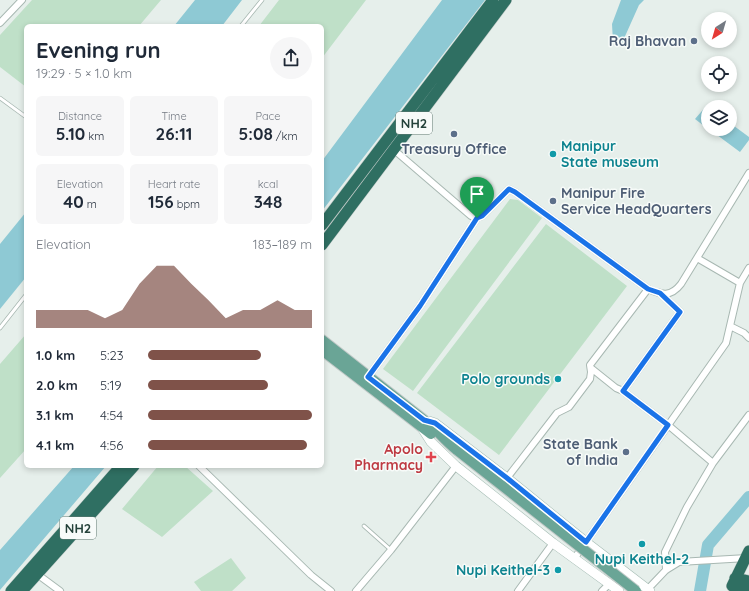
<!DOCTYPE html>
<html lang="en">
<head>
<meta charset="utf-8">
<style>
  body { margin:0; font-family:Quicksand,sans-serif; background:#f6f6f7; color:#1f2937; height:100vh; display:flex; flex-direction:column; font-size:15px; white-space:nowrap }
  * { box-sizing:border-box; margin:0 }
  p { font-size:13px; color:#747a83 }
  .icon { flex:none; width:22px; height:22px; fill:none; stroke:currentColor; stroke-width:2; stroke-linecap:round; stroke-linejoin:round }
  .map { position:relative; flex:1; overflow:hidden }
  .sheet { position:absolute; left:24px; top:24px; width:300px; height:444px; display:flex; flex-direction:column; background:#fff; border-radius:6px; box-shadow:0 2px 6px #0003 }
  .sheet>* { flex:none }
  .needle { width:26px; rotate:217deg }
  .controls { position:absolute; left:701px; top:12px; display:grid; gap:8px }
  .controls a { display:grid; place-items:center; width:36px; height:36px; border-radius:50%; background:#fff; box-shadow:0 2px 6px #0003; font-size:20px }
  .pin { position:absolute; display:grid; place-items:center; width:34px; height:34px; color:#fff; margin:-41px -17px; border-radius:50% 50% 50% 0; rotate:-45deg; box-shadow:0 0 4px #0007 }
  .pin .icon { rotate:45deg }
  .round { display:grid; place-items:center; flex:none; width:42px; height:42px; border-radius:21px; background:#f6f6f7 }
  .summary { display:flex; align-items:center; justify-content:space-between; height:68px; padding:0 12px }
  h1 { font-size:22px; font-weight:700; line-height:30px }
  .stats { display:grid; grid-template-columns:repeat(3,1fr); gap:6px; height:68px; padding:4px 12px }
  .stats div { display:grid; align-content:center; border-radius:6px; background:#f6f6f7; text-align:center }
  .stats b { font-size:17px; font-weight:700 }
  .stats small { font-size:11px; font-weight:400 }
  .stats p { font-size:11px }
  .chart { height:112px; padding:8px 12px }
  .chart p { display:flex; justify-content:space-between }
  .chart svg { width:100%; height:72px; margin-top:4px; fill:#7f5249; opacity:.7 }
  ul { padding:0 12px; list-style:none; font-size:13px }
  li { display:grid; grid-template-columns:64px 48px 1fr; align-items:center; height:30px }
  li i { height:10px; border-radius:5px; background:#7f5249 }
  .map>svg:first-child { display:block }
  .green { fill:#bfe0c8 }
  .water { fill:#8ec9d4 }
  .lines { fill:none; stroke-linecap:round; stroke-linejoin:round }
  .river { stroke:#8ec9d4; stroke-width:12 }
  .lane-casing { stroke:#a8b8b2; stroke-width:4.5 }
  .street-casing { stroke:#a8b8b2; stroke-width:8 }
  .secondary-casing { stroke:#a4bbb3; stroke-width:10 }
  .primary-casing { stroke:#c2cac8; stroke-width:12 }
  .highway-casing { stroke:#c2cac8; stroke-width:12 }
  .lane { stroke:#fff; stroke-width:3 }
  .street { stroke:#fff; stroke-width:6 }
  .secondary { stroke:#fff; stroke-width:9 }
  .primary { stroke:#6aa596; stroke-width:10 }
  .highway { stroke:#2f6f62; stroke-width:11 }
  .primary-bridge-casing { stroke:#c2cac8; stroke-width:12; stroke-linecap:butt }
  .primary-bridge { stroke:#6aa596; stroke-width:10 }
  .route-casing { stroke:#fff; stroke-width:8 }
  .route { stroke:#1a73e8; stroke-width:5 }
  .service-dot { fill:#5c6f8a; stroke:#f7fbf9; stroke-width:1.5 }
  .culture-dot { fill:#0f9aa8; stroke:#f7fbf9; stroke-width:1.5 }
  .health-dot { fill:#e0444e; stroke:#f7fbf9; stroke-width:1.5 }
  .labels { text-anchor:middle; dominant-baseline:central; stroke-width:3; stroke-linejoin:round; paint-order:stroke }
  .shield { fill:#f7fbf9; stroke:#637a73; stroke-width:1 }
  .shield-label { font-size:13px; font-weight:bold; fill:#24423a }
  .service-label { font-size:14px; font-weight:bold; fill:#4e5e75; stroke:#f7fbf9; text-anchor:end }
  .culture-label { font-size:14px; font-weight:bold; fill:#0d838f; stroke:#f7fbf9; text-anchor:end }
  .health-label { font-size:14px; font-weight:bold; fill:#be3a42; stroke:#f7fbf9; text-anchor:end }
</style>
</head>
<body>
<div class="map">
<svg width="749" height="591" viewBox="0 0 749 591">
  <rect width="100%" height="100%" fill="#e6efeb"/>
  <!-- green -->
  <path class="green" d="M32 0H161L139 26H26V87L0 67V35Z
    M279 0H366L322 58V26H259Z
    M510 199 518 200 542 218 413 391 383 369Z
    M546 224 627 286 499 455 417 393Z
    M26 334V449L0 478V364Z
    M158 466H185L213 491 162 537 122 509Z
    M231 558 246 578 232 591H201L194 582Z"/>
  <!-- water -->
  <path class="water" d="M195 0H242L222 26H174Z
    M442 0H485L322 211V161Z
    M621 0H644L639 5 622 43 613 42 612 24Z
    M707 105 709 107H708V129L695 119Z
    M730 123 749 137V140L740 152 709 129H730Z
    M26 212V277L0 309V244Z
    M74 466H106L0 590V550Z"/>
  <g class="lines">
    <!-- river -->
    <path class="river" d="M700 591 708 545 749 497"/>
    <!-- lane casing -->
    <g class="lane-casing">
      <path id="lane" d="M241 26 262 0
        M0 98 26 117
        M0 328 26 295
        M364 526 391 550"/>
    </g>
    <!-- street casing -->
    <g class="street-casing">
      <path id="street" d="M0 23 22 0
        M393 149 471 216 477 218 482 216 509 189 515 192 648 289C662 295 671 297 681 284L749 173
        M697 258 740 283
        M660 293 680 312 623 391 668 425 713 463
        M730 326 744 333 749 338
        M591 368 616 388 623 391
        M368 377 420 306 477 218
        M199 466 311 575 331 591
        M507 478 557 413 569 407 590 379 591 372 590 365 648 289
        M574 559 726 343 740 283 749 268
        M666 570 665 552 687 507 713 463 749 415
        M37 574 60 591
        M356 591 391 550 456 466
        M518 591 553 543
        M602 591 609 584
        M646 591 666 570 679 562 747 558"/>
    </g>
    <!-- secondary casing -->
    <g class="secondary-casing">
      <path id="secondary" d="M429 421 435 423 507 478 586 542 650 591
        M422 428 431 442 456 466 553 543 619 591"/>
    </g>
    <!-- primary casing -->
    <g class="primary-casing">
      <path id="primary" d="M322 340 434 428C442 436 448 443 457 450
        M322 350 431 434"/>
    </g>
    <!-- highway casing -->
    <g class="highway-casing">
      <path id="highway" d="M322 225 493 0
        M322 245 506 0
        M749 551 732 586 749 589
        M735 578 749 581
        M11 591 121 466
        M22 591 134 466"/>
    </g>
    <!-- lane -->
    <use href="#lane" class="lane"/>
    <!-- street -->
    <use href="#street" class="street"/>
    <!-- secondary -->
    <use href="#secondary" class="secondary"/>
    <!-- primary -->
    <use href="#primary" class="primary"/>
    <!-- highway -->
    <use href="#highway" class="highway"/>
    <!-- primary-bridge casing -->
    <g class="primary-bridge-casing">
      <path id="primary-bridge" d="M457 450 636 591"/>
    </g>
    <!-- primary-bridge -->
    <use href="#primary-bridge" class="primary-bridge"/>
  </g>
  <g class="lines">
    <!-- route casing -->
    <g class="route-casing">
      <path id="route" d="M509 189 515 192 648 289 660 293 680 312 623 391 668 425 586 542 507 478 435 423 424 420 368 377 420 306 477 218 482 216Z"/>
    </g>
    <!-- route -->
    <use href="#route" class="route"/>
  </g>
  <!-- markers -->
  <g class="service-dot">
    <circle cx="694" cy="41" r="4"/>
    <circle cx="454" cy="134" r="4"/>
    <circle cx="553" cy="201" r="4"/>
    <circle cx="626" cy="452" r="4"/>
  </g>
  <g class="culture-dot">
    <circle cx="553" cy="154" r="4"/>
    <circle cx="558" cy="379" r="4"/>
    <circle cx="642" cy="544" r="4"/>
    <circle cx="558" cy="570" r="4"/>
  </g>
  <path class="health-dot" d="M429 451h4v4h4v4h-4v4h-4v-4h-4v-4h4z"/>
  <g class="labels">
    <!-- shield labels -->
    <g class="shield">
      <rect x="396" y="112" width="36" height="22" rx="3"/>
      <rect x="60" y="517" width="36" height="22" rx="3"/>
    </g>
    <g class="shield-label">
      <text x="414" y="123">NH2</text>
      <text x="78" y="528">NH2</text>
    </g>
    <!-- service labels -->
    <g class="service-label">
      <text x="686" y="41">Raj Bhavan</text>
      <text x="454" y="149" text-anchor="middle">Treasury Office</text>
      <text x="561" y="193" text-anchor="start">Manipur Fire<tspan x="561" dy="16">Service HeadQuarters</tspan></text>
      <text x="618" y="444">State Bank<tspan x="618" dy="16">of India</tspan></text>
    </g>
    <!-- culture labels -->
    <g class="culture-label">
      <text x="561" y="146" text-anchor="start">Manipur<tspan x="561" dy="16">State museum</tspan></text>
      <text x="550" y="379">Polo grounds</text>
      <text x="642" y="559" text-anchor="middle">Nupi Keithel-2</text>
      <text x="550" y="570">Nupi Keithel-3</text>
    </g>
    <!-- health labels -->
    <g class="health-label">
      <text x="423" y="449">Apolo<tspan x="423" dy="16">Pharmacy</tspan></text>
    </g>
  </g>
</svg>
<div class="controls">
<a><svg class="needle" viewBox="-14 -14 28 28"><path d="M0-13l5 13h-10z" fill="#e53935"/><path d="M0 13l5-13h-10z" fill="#747a83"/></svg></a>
<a><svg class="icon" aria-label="locate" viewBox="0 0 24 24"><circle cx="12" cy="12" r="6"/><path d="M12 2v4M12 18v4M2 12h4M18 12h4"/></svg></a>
<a><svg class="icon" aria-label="layers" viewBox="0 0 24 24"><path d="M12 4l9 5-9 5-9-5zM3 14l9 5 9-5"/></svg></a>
</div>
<div class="pin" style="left:477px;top:218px;background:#1e9e55"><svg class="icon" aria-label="arrive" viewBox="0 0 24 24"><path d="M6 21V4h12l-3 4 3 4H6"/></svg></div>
<section class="sheet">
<div class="summary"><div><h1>Evening run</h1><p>19:29 · 5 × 1.0 km</p></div><a class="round"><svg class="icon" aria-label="share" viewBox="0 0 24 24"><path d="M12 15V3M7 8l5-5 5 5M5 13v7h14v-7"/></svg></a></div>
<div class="stats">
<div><p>Distance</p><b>5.10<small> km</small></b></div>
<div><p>Time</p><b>26:11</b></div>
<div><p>Pace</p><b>5:08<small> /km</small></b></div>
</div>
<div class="stats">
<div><p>Elevation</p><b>40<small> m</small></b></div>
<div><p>Heart rate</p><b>156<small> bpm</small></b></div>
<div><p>kcal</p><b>348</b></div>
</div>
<div class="chart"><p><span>Elevation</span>183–189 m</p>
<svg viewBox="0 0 160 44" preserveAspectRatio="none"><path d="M0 44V33L10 33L20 33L30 33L40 38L50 33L60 17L70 6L80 6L90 17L100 27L110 38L120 33L130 33L140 27L150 33L160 33V44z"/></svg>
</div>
<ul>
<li><b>1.0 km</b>5:23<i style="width:69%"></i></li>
<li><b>2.0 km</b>5:19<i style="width:73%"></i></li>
<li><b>3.1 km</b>4:54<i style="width:100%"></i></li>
<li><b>4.1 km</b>4:56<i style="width:97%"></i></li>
</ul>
</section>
</div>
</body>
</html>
